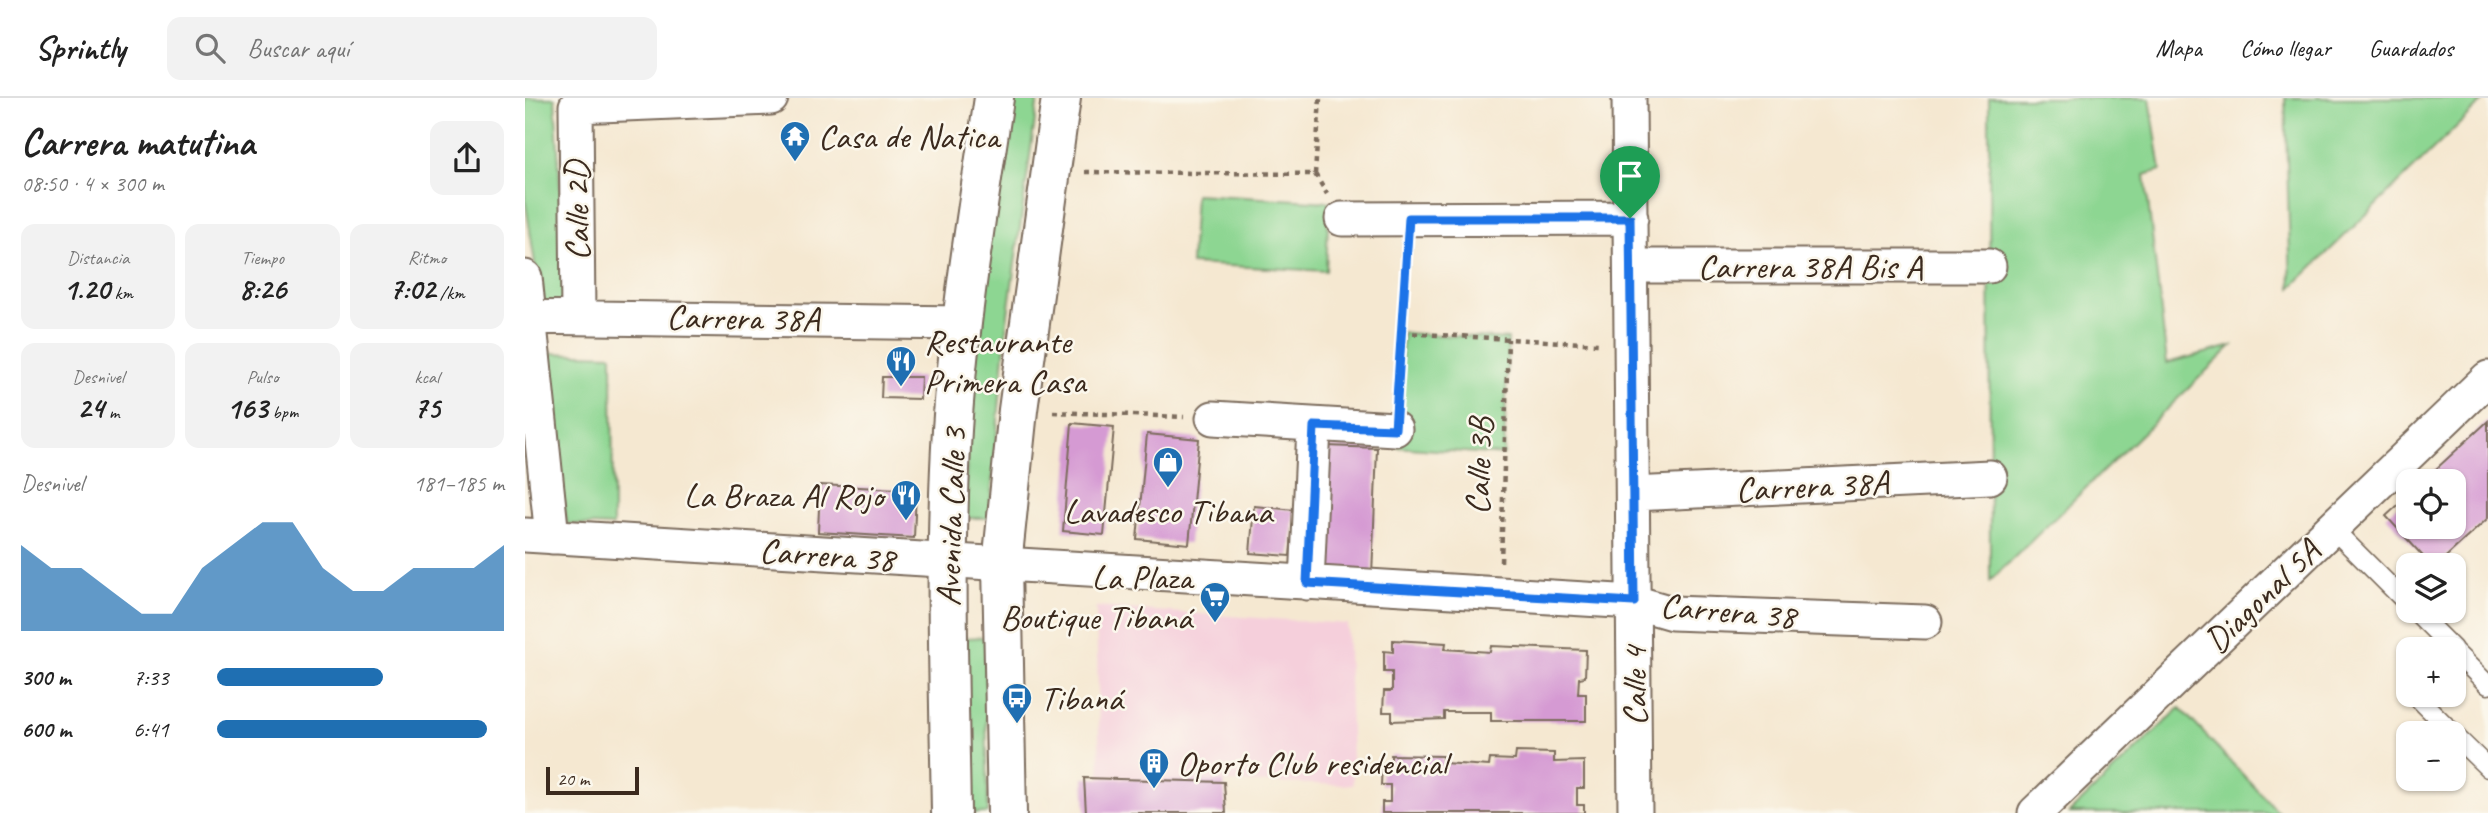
<!DOCTYPE html>
<html lang="es">
<head>
<meta charset="utf-8">
<style>
  body { margin:0; font-family:Caveat,sans-serif; background:#f2f2f2; color:#222; height:100vh; display:flex; flex-direction:column; font-size:26px; white-space:nowrap }
  * { box-sizing:border-box; margin:0 }
  p { font-size:23px; color:#767676 }
  .icon { flex:none; width:38px; height:38px; fill:none; stroke:currentColor; stroke-width:2; stroke-linecap:round; stroke-linejoin:round }
  .map { position:relative; flex:1; overflow:hidden }
  .side { display:flex; flex-direction:column; background:#fff; width:525px }
  .side>* { flex:none }
  .controls { position:absolute; left:1871px; top:371px; display:grid; gap:14px }
  .controls a { display:grid; place-items:center; width:70px; height:70px; border-radius:14px; background:#fff; box-shadow:0 2px 5px #0004; font-size:35px }
  .scale { position:absolute; left:21px; bottom:18px; width:93px; box-sizing:border-box; padding-left:7px; border:4px solid #3b2a1e; border-top:0; font-size:19px; line-height:24px; white-space:nowrap; color:#3b2a1e; -webkit-text-stroke:5px #fbf7ec; paint-order:stroke }
  .pin { position:absolute; display:grid; place-items:center; width:60px; height:60px; color:#fff; margin:-72px -30px; border-radius:50% 50% 50% 0; rotate:-45deg; box-shadow:0 0 7px #0007 }
  .pin .icon { rotate:45deg }
  .round { display:grid; place-items:center; flex:none; width:74px; height:74px; border-radius:14px; background:#f2f2f2 }
  .head { display:flex; align-items:center; justify-content:space-between; height:119px; padding:0 21px }
  h1 { font-size:38px; font-weight:700; line-height:52px }
  .figures { display:grid; grid-template-columns:repeat(3,1fr); gap:10px; height:119px; padding:7px 21px }
  .figures div { display:grid; align-content:center; border-radius:14px; background:#f2f2f2; text-align:center }
  .figures b { font-size:30px; font-weight:700 }
  .figures small { font-size:19px; font-weight:400 }
  .figures p { font-size:19px }
  .chart { height:196px; padding:14px 21px }
  .chart p { display:flex; justify-content:space-between }
  .chart svg { width:100%; height:126px; margin-top:7px; fill:#1f6fb2; opacity:.7 }
  ul { padding:0 21px; list-style:none; font-size:23px }
  li { display:grid; grid-template-columns:112px 84px 1fr; align-items:center; height:52px }
  li i { height:18px; border-radius:9px; background:#1f6fb2 }
  header { display:flex; align-items:center; gap:42px; box-sizing:border-box; height:98px; padding:0 35px; background:#fff; border-bottom:2px solid #e0e0e0 }
  header strong { font-size:33px }
  nav { display:flex; gap:38px; margin-inline-start:auto; font-size:24px }
  .search { width:490px; height:63px; background:#f2f2f2; display:flex; align-items:center; gap:18px; box-sizing:border-box; padding:0 24px; border-radius:14px; color:#767676; font-size:26px }
  main { display:flex; flex:1; min-height:0 }
  .map>svg:first-child { display:block }
  .built { fill:#f5cfdb }
  .green { fill:#8dd692; stroke:#648058; stroke-width:2 }
  .building { fill:#d59ad3 }
  .lines { fill:none; stroke-linecap:round; stroke-linejoin:round }
  .lane-casing { stroke:#7c6c5d; stroke-width:21 }
  .street-casing { stroke:#7c6c5d; stroke-width:37 }
  .secondary-casing { stroke:#7c6c5d; stroke-width:42 }
  .path { stroke:#7c6c5d; stroke-width:4.5; stroke-dasharray:5 5; stroke-linecap:butt }
  .lane { stroke:#fff; stroke-width:18 }
  .street { stroke:#fff; stroke-width:33 }
  .secondary { stroke:#fff; stroke-width:38 }
  .route-casing { stroke:#fff; stroke-width:14 }
  .route { stroke:#1a73e8; stroke-width:9 }
  .labels { text-anchor:middle; dominant-baseline:central; stroke-width:5; stroke-linejoin:round; paint-order:stroke }
  .poi-label { font-size:35px; fill:#3b2a1e; stroke:#fbf7ec; text-anchor:start }
  .street-label { font-size:35px; fill:#3b2a1e; stroke:#fbf7ec }
</style>
</head>
<body>
<header>
<strong>Sprintly</strong>
<div class="search"><svg class="icon" aria-label="search" viewBox="0 0 24 24"><circle cx="10" cy="10" r="6"/><path d="M15 15l6 6"/></svg>Buscar aquí</div>
<nav><a>Mapa</a><a>Cómo llegar</a><a>Guardados</a></nav>
</header>
<main>
<section class="side">
<div class="head"><div><h1>Carrera matutina</h1><p>08:50 · 4 × 300 m</p></div><a class="round"><svg class="icon" aria-label="share" viewBox="0 0 24 24"><path d="M12 15V3M7 8l5-5 5 5M5 13v7h14v-7"/></svg></a></div>
<div class="figures">
<div><p>Distancia</p><b>1.20<small> km</small></b></div>
<div><p>Tiempo</p><b>8:26</b></div>
<div><p>Ritmo</p><b>7:02<small> /km</small></b></div>
</div>
<div class="figures">
<div><p>Desnivel</p><b>24<small> m</small></b></div>
<div><p>Pulso</p><b>163<small> bpm</small></b></div>
<div><p>kcal</p><b>75</b></div>
</div>
<div class="chart"><p><span>Desnivel</span>181–185 m</p>
<svg viewBox="0 0 160 44" preserveAspectRatio="none"><path d="M0 44V14L10 22L20 22L30 30L40 38L50 38L60 22L70 14L80 6L90 6L100 22L110 30L120 30L130 22L140 22L150 22L160 14V44z"/></svg>
</div>
<ul>
<li><b>300 m</b>7:33<i style="width:58%"></i></li>
<li><b>600 m</b>6:41<i style="width:94%"></i></li>
</ul>
</section>
<div class="map">
<svg width="1963" height="715" viewBox="0 0 1963 715">
  <rect width="100%" height="100%" fill="#fbf7ec"/>
  <filter id="ink" filterUnits="userSpaceOnUse"><feTurbulence type="fractalNoise" baseFrequency=".0143" numOctaves="2"/><feDisplacementMap in="SourceGraphic" scale="14" xChannelSelector="R" yChannelSelector="G"/><feConvolveMatrix kernelMatrix="1 2 1 2 8 2 1 2 1" color-interpolation-filters="sRGB"/></filter>
  <filter id="wash" filterUnits="userSpaceOnUse"><feTurbulence type="fractalNoise" baseFrequency=".00686" numOctaves="4" result="noise"/><feDisplacementMap in="SourceGraphic" scale="28" xChannelSelector="R" yChannelSelector="G"/><feGaussianBlur stdDeviation="1.57" result="paint"/><feColorMatrix in="noise" values="0 0 0 0 0 0 0 0 0 0 0 0 0 0 0 0 0 1.4 0 .05"/><feComposite in="paint" operator="in"/></filter>
  <g filter="url(#wash)">
    <rect width="100%" height="100%" fill="#f5e8d1"/>
    <!-- built -->
    <path class="built" d="M571 509 822 526 828 687 575 681Z"/>
    <!-- green -->
    <path class="green" d="M0 0H30L42 209 17 212 0 100Z
      M484 0H513L482 223 464 420H438L452 225Z
      M1464 0H1625L1636 72 1620 77 1642 265 1707 248 1465 483Z
      M1760 0H1961L1766 190Z
      M670 96 804 104 801 173 666 166Z
      M878 235 983 241 979 357 871 349Z
      M17 255 87 257 88 428 42 426Z
      M460 539 463 715H444L441 540Z
      M1655 610 1754 715H1544Z"/>
    <g id="blocks">
      <!-- building -->
      <path class="building" d="M357 279H396L395 301 356 300Z
        M1963 323V420L1912 467H1906L1861 418 1883 398V429H1928V383H1898Z
        M547 325 589 329 579 437 538 433Z
        M622 336 674 341 664 446 612 441Z
        M802 348 852 350 847 478 797 475Z
        M295 387 391 392 389 440 293 434Z
        M729 408 769 412 765 458 725 455Z
        M868 542 921 545 920 551 965 554 966 548 1061 552 1060 579 1054 580 1053 596H1061V623H966V614H919V621L867 623V614H858L859 593H867V574H859V553L868 554Z
        M991 654 1029 655V664L1059 663V690H1052V707H1059V715H857V704H865V687H856L857 666 866 667V657L917 658 918 665 964 668 965 661 990 662Z
        M559 680 699 684 701 715H561Z"/>
    </g>
  </g>
  <g filter="url(#ink)">
    <use href="#blocks" fill-opacity="0" stroke="#7c6c5d" stroke-width="2"/>
    <g class="lines">
      <!-- lane casing -->
      <g class="lane-casing">
        <path id="lane" d="M1807 430 1883 506
          M1890 513 1928 551
          M1928 552 1963 587
          M1890 597 1928 635
          M1928 636 1963 670"/>
      </g>
      <!-- street casing -->
      <g class="street-casing">
        <path id="street" d="M1104 0 1110 715
          M817 121 1106 120
          M1106 168H1464
          M0 179 27 439
          M53 217 51 8 246 0
          M0 219 437 225
          M688 320 870 331
          M1108 396 1465 379
          M0 437 1109 504 1147 515 1400 524
          M782 485 789 328
          M1510 715 1963 280"/>
      </g>
      <!-- secondary casing -->
      <g class="secondary-casing">
        <path id="secondary" d="M426 715C424 587 419 460 427 332 434 221 453 110 469 0
          M482 715 477 467 493 312 536 0"/>
      </g>
      <!-- path -->
      <path class="path" d="M560 74 790 76 802 96
        M790 76 795 0
        M878 235 1074 246
        M873 299 882 151
        M528 314 659 319
        M976 464 983 241"/>
      <!-- lane -->
      <use href="#lane" class="lane"/>
      <!-- street -->
      <use href="#street" class="street"/>
      <!-- secondary -->
      <use href="#secondary" class="secondary"/>
    </g>
  </g>
  <g class="lines" filter="url(#ink)">
    <!-- route casing -->
    <g class="route-casing">
      <path id="route" d="M884 120H1105L1109 504 782 485 789 328 870 331Z"/>
    </g>
    <!-- route -->
    <use href="#route" class="route"/>
  </g>
  <!-- icons -->
  <defs>
    <g id="temple-pin" transform="scale(1.575)"><path d="M0 17L-7.5 6A9.5 9.5 0 1 1 7.5 6Z" fill="#1f6fb2" stroke="#fbf7ec"/><path d="M0-6L5-2H3V0L6.5 2.5H4V6H1.5V3h-3V6H-4V2.5H-6.5L-3 0V-2H-5Z" fill="#fff"/></g>
    <g id="restaurant-pin" transform="scale(1.575)"><path d="M0 17L-7.5 6A9.5 9.5 0 1 1 7.5 6Z" fill="#1f6fb2" stroke="#fbf7ec"/><path d="M-5-6h1v4h1v-4h1v4h1v-4h1v5L-1.5 .5V6h-2V.5L-5-1ZM5-6V6H3V1.5H1.5Q1.5-4 5-6Z" fill="#fff"/></g>
    <g id="shop-pin" transform="scale(1.575)"><path d="M0 17L-7.5 6A9.5 9.5 0 1 1 7.5 6Z" fill="#1f6fb2" stroke="#fbf7ec"/><path d="M-5-2.5h2.3a2.7 3.5 0 0 1 5.4 0H5L5.5 6h-11ZM-1.5-2.5h3a1.5 2.3 0 0 0-3 0Z" fill="#fff"/></g>
    <g id="supermarket-pin" transform="scale(1.575)"><path d="M0 17L-7.5 6A9.5 9.5 0 1 1 7.5 6Z" fill="#1f6fb2" stroke="#fbf7ec"/><path d="M-6-5.5h2.5l.6 2H6L4.5 2H-2.5L-4.4-4H-6ZM-1.5 3.2a1.3 1.3 0 1 0 .1 0ZM3 3.2a1.3 1.3 0 1 0 .1 0Z" fill="#fff"/></g>
    <g id="bus-pin" transform="scale(1.575)"><path d="M0 17L-7.5 6A9.5 9.5 0 1 1 7.5 6Z" fill="#1f6fb2" stroke="#fbf7ec"/><path d="M-5-6H5V4H4V6H2V4H-2V6H-4V4H-5ZM-3.5-4V0h7V-4ZM-3.5 1.2v1.5H-2V1.2ZM2 1.2v1.5H3.5V1.2Z" fill="#fff"/></g>
    <g id="building-pin" transform="scale(1.575)"><path d="M0 17L-7.5 6A9.5 9.5 0 1 1 7.5 6Z" fill="#1f6fb2" stroke="#fbf7ec"/><path d="M-4-6H4V6H1V3H-1V6H-4ZM-2.5-4.3h1.7v1.8h-1.7ZM.8-4.3h1.7v1.8H.8ZM-2.5-1h1.7V.8h-1.7ZM.8-1h1.7V.8H.8Z" fill="#fff"/></g>
  </defs>
  <g fill-rule="evenodd">
    <use href="#temple-pin" x="270" y="38"/>
    <use href="#restaurant-pin" x="376" y="263"/>
    <use href="#shop-pin" x="643" y="364"/>
    <use href="#restaurant-pin" x="381" y="397"/>
    <use href="#supermarket-pin" x="690" y="499"/>
    <use href="#bus-pin" x="492" y="600"/>
    <use href="#building-pin" x="629" y="665"/>
  </g>
  <g class="labels">
    <!-- poi labels -->
    <g class="poi-label">
      <text x="293" y="38">Casa de Natica</text>
      <text x="399" y="243">Restaurante<tspan x="399" dy="40">Primera Casa</tspan></text>
      <text x="358" y="397" text-anchor="end">La Braza Al Rojo</text>
      <text x="643" y="413" text-anchor="middle">Lavadesco Tibana</text>
      <text x="667" y="479" text-anchor="end">La Plaza<tspan x="667" dy="40">Boutique Tibaná</tspan></text>
      <text x="515" y="600">Tibaná</text>
      <text x="652" y="665">Oporto Club residencial</text>
    </g>
    <!-- street labels -->
    <g class="street-label">
      <text transform="translate(52 113) rotate(-91)">Calle 2D</text>
      <text x="1285" y="168">Carrera 38A Bis A</text>
      <text transform="translate(218 220) rotate(1)">Carrera 38A</text>
      <text transform="translate(954 368) rotate(-88)">Calle 3B</text>
      <text transform="translate(1287 388) rotate(-3)">Carrera 38A</text>
      <text transform="translate(426 419) rotate(-88)">Avenida Calle 3</text>
      <text transform="translate(302 457) rotate(4)">Carrera 38</text>
      <text transform="translate(1737 498) rotate(-44)">Diagonal 5A</text>
      <text transform="translate(1203 513) rotate(5)">Carrera 38</text>
      <text transform="translate(1109 588) rotate(-90)">Calle 4</text>
    </g>
  </g>
</svg>
<div class="controls">
<a><svg class="icon" aria-label="locate" viewBox="0 0 24 24"><circle cx="12" cy="12" r="6"/><path d="M12 2v4M12 18v4M2 12h4M18 12h4"/></svg></a>
<a><svg class="icon" aria-label="layers" viewBox="0 0 24 24"><path d="M12 4l9 5-9 5-9-5zM3 14l9 5 9-5"/></svg></a>
<a>+</a>
<a>−</a>
</div>
<div class="scale">20 m</div>
<div class="pin" style="left:1105px;top:120px;background:#1e9e55"><svg class="icon" aria-label="arrive" viewBox="0 0 24 24"><path d="M6 21V4h12l-3 4 3 4H6"/></svg></div>
</div>
</main>
</body>
</html>
